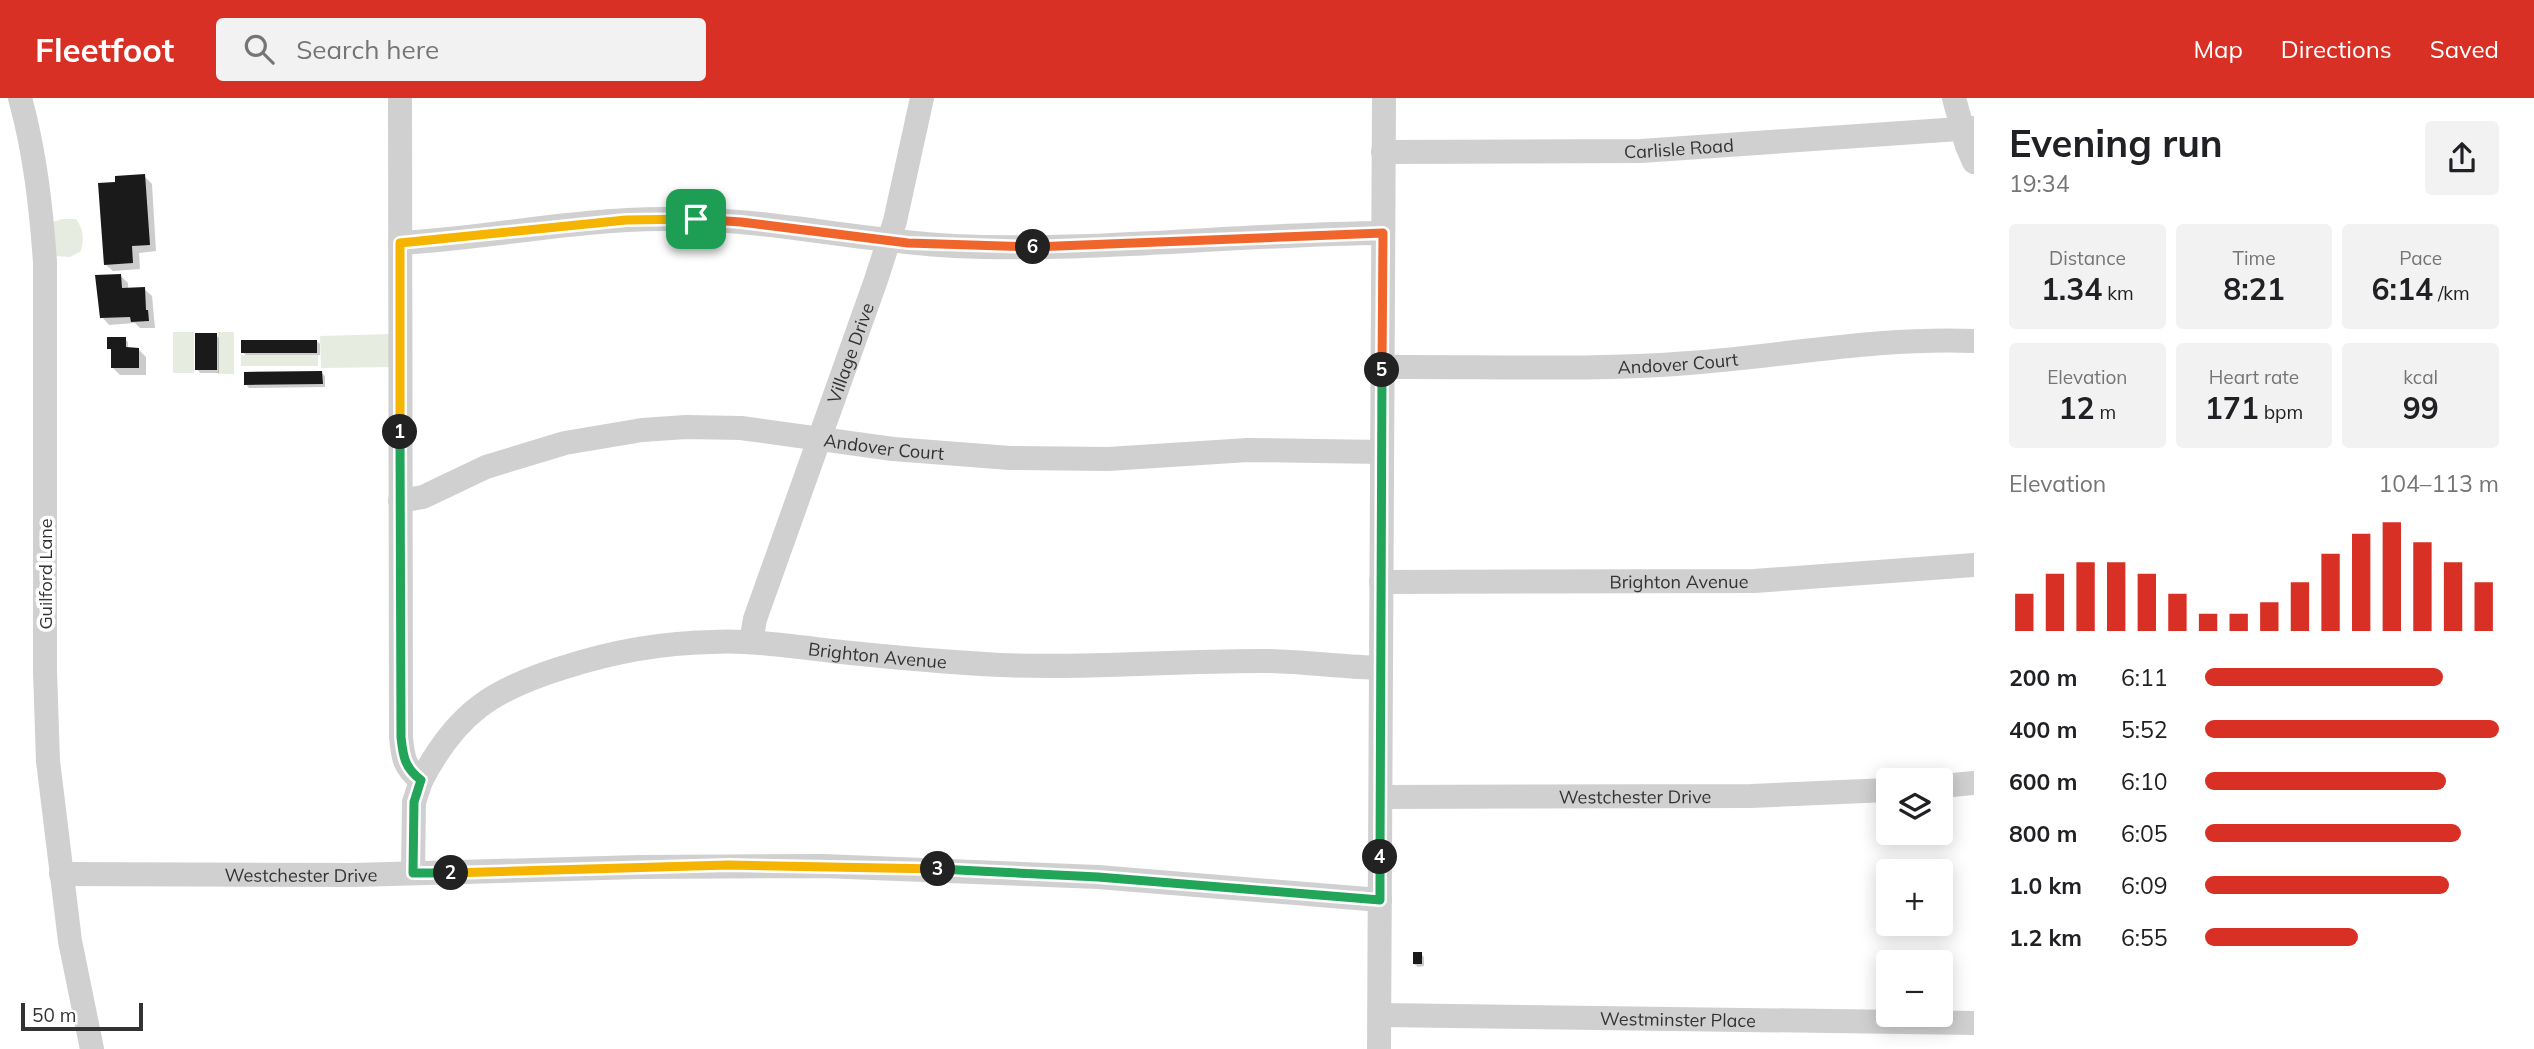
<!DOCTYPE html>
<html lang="en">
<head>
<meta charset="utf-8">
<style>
  body { margin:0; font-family:Mulish,sans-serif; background:#f2f2f2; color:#202124; height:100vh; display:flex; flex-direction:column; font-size:26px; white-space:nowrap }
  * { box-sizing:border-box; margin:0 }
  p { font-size:23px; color:#757577 }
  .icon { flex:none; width:38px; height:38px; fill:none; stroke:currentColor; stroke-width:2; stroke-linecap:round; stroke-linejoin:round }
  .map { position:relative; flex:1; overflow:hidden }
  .drawer { display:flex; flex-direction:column; background:#fff; width:560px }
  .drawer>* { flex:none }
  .controls { position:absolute; left:1876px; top:670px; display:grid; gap:14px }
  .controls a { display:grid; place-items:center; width:77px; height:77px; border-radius:7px; background:#fff; box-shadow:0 4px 18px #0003; font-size:35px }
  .scale { position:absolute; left:21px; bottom:18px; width:122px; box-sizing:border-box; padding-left:7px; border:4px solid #333; border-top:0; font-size:19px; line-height:24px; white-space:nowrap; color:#333; -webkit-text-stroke:5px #fff; paint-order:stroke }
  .pin { position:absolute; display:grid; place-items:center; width:60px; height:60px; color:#fff; margin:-30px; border-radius:14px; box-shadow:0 4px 10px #0006 }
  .km { position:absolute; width:35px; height:35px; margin:-18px; border-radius:50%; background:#222; color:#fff; font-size:19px; line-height:35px; text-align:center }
  .round { display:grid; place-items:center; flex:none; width:74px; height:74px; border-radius:7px; background:#f2f2f2 }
  .head { display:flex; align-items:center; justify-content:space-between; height:119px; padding:0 35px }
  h1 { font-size:38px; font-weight:700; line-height:52px }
  .stats { display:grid; grid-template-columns:repeat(3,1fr); gap:10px; height:119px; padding:7px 35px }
  .stats div { display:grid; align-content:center; border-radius:7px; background:#f2f2f2; text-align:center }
  .stats b { font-size:30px; font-weight:700 }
  .stats small { font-size:19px; font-weight:400 }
  .stats p { font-size:19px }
  .chart { height:196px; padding:14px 35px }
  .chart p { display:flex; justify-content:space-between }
  .chart svg { width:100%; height:126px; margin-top:7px; stroke:#d93025; stroke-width:6 }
  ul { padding:0 35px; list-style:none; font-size:23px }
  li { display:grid; grid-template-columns:112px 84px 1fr; align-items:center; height:52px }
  li i { height:18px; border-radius:9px; background:#d93025 }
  header { display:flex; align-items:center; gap:42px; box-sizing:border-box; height:98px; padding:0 35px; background:#d93025; color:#fff }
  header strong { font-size:33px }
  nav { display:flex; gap:38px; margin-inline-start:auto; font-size:24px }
  .search { width:490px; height:63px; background:#f2f2f2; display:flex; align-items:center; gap:18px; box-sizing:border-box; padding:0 24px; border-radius:7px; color:#757577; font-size:26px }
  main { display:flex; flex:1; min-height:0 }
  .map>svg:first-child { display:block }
  .green { fill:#e6ecdf }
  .shadow { fill:#0003 }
  .building { fill:#1a1a1a }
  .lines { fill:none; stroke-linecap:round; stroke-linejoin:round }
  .minor { stroke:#d0d0d0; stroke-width:24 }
  .split-1-casing { stroke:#fff; stroke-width:14 }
  .split-2-casing { stroke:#fff; stroke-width:14 }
  .split-3-casing { stroke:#fff; stroke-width:14 }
  .split-4-casing { stroke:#fff; stroke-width:14 }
  .split-5-casing { stroke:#fff; stroke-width:14 }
  .split-6-casing { stroke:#fff; stroke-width:14 }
  .split-7-casing { stroke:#fff; stroke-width:14 }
  .split-1 { stroke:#f5b400; stroke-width:9 }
  .split-2 { stroke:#22a559; stroke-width:9 }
  .split-3 { stroke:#f5b400; stroke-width:9 }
  .split-4 { stroke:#22a559; stroke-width:9 }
  .split-5 { stroke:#22a559; stroke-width:9 }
  .split-6 { stroke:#f0652b; stroke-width:9 }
  .split-7 { stroke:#f0652b; stroke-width:9 }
  .labels { text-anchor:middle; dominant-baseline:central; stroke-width:7; stroke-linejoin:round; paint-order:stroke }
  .street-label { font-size:18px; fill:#333; stroke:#fff }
</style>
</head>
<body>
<header>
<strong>Fleetfoot</strong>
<div class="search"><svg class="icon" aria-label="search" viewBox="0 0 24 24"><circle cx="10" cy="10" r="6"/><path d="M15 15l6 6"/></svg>Search here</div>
<nav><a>Map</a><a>Directions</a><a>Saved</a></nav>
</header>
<main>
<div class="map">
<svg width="1974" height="951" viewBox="0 0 1974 951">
  <rect width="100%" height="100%" fill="#fff"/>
  <!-- green -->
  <path class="green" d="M62 121H76C84 132 84 141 81 153L70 159 55 158 53 124Z
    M173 234H194V275H173Z
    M218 234H234V276H218Z
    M392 236 393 269 321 270 320 238Z
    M241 257H318V268H241Z"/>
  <!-- shadow -->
  <path class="shadow" d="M144 78 152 86 156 153 139 155 140 171 113 173 105 166Z
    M121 178 128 185V191H144L152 198 155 230H140L135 225 109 227 102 219Z
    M216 237 219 240V275H200L197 271Z
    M125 241 128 244V251H138L146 259V277H120L112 269 113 254 109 250Z
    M316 243 320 246V257H246L242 254Z
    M322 275 325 278V289L249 290 246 286Z
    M1421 856 1424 859V868L1418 869 1414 866Z"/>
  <!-- building -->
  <path class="building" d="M145 76 150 147 132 148 133 165 104 167 98 85 115 84V78Z
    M121 176 122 190 145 189 146 212H148L149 223 131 224 130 219 100 220 95 177Z
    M195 235H217V272H195Z
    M107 239H126V249L139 250V270H111V251H107Z
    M241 242H317V255H241Z
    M322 273 323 286 244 287V274Z
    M1413 854H1422V866H1413Z"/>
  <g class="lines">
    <!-- minor -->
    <g class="minor">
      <path d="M20 0C35 54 41 109 45 164V573L48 663 70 843 92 951"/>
      <path d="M400 0 401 639C403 661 404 668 421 683L414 704 413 775"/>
      <path d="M1954 0 1967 48 1974 64"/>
      <path id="s1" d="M1383 54 1641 53 1974 30"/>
      <path d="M400 145C488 140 575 121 664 121 761 119 857 143 954 148 1097 154 1239 136 1383 135"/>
      <path id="s2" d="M1382 269C1484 268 1587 273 1689 265 1784 258 1878 239 1974 243"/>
      <path id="s3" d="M400 403 423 399 486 369 565 345 642 332 686 329 741 330 893 351 1010 360 1108 361 1248 352 1382 354"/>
      <path id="s4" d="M1381 484 1754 483 1974 467"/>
      <path id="s5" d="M751 544 755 521 876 182 895 123 922 0"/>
      <path id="s6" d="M421 683C456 615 493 591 565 569 612 554 661 545 711 544 751 542 791 548 832 553 888 559 944 564 1000 567 1090 571 1180 562 1270 563 1307 564 1344 569 1381 570"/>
      <path d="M1941 688 1974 685"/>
      <path id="s7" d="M1381 699 1751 698 1888 692"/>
      <path id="s8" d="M61 776 354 777 639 769 823 768 1098 779 1380 802"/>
      <path id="s9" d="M1380 917 1974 925"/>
      <path d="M1379 951 1384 0"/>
    </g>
  </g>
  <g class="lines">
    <!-- split-1 casing -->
    <g class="split-1-casing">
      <path id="split-1" d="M400 334V145L626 122 696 121"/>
    </g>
    <!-- split-2 casing -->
    <g class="split-2-casing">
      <path id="split-2" d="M400 334 401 639C403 659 405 670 421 682L414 704 413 775H451"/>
    </g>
    <!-- split-3 casing -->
    <g class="split-3-casing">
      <path id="split-3" d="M451 775 729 767 938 771"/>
    </g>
    <!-- split-4 casing -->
    <g class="split-4-casing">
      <path id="split-4" d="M938 771 1098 779 1380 802V759"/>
    </g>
    <!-- split-5 casing -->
    <g class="split-5-casing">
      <path id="split-5" d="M1380 759 1382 272"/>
    </g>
    <!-- split-6 casing -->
    <g class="split-6-casing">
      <path id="split-6" d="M1033 149 1383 135 1382 272"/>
    </g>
    <!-- split-7 casing -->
    <g class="split-7-casing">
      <path id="split-7" d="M696 121 741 124 908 145 1033 149"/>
    </g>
    <!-- split-1 -->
    <use href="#split-1" class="split-1"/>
    <!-- split-2 -->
    <use href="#split-2" class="split-2"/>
    <!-- split-3 -->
    <use href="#split-3" class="split-3"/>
    <!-- split-4 -->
    <use href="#split-4" class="split-4"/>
    <!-- split-5 -->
    <use href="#split-5" class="split-5"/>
    <!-- split-6 -->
    <use href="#split-6" class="split-6"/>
    <!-- split-7 -->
    <use href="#split-7" class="split-7"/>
  </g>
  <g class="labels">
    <!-- street labels -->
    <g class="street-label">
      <text stroke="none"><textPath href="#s1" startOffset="296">Carlisle Road</textPath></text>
      <text stroke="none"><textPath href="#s5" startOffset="306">Village Drive</textPath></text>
      <text stroke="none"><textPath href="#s2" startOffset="296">Andover Court</textPath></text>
      <text stroke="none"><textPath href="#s3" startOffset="497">Andover Court</textPath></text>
      <text transform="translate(45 476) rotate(-90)">Guilford Lane</text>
      <text stroke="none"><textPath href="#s4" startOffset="298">Brighton Avenue</textPath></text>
      <text stroke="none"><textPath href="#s6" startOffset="506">Brighton Avenue</textPath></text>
      <text stroke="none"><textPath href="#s7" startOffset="254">Westchester Drive</textPath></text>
      <text stroke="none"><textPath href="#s8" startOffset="240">Westchester Drive</textPath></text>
      <text stroke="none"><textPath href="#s9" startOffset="298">Westminster Place</textPath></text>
    </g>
  </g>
</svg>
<div class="controls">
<a><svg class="icon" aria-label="layers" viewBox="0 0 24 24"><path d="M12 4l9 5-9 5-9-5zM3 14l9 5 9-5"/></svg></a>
<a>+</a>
<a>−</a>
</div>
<div class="scale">50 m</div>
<div class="pin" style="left:696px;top:121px;background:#1e9e55"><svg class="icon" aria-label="arrive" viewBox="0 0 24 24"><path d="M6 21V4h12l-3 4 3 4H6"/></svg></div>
<b class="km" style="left:400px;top:334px">1</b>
<b class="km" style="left:451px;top:775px">2</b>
<b class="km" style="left:938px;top:771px">3</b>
<b class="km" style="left:1380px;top:759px">4</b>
<b class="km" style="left:1382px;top:272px">5</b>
<b class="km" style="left:1033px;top:149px">6</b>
</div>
<section class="drawer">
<div class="head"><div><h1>Evening run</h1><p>19:34</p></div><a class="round"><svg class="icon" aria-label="share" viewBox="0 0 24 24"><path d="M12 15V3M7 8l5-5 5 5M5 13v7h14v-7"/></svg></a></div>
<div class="stats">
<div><p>Distance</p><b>1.34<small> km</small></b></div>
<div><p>Time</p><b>8:21</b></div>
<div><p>Pace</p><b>6:14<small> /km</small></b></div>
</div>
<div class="stats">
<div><p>Elevation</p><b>12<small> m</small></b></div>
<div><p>Heart rate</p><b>171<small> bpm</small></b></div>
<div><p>kcal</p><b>99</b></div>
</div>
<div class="chart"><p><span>Elevation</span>104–113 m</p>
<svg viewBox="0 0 160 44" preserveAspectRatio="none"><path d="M5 44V31M15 44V24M25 44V20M35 44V20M45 44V24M55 44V31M65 44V38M75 44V38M85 44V34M95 44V27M105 44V17M115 44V10M125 44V6M135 44V13M145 44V20M155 44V27"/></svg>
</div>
<ul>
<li><b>200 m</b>6:11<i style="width:81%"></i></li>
<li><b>400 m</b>5:52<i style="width:100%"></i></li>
<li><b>600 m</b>6:10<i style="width:82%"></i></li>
<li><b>800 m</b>6:05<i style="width:87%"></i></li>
<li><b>1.0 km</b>6:09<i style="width:83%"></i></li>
<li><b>1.2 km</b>6:55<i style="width:52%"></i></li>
</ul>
</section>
</main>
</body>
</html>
